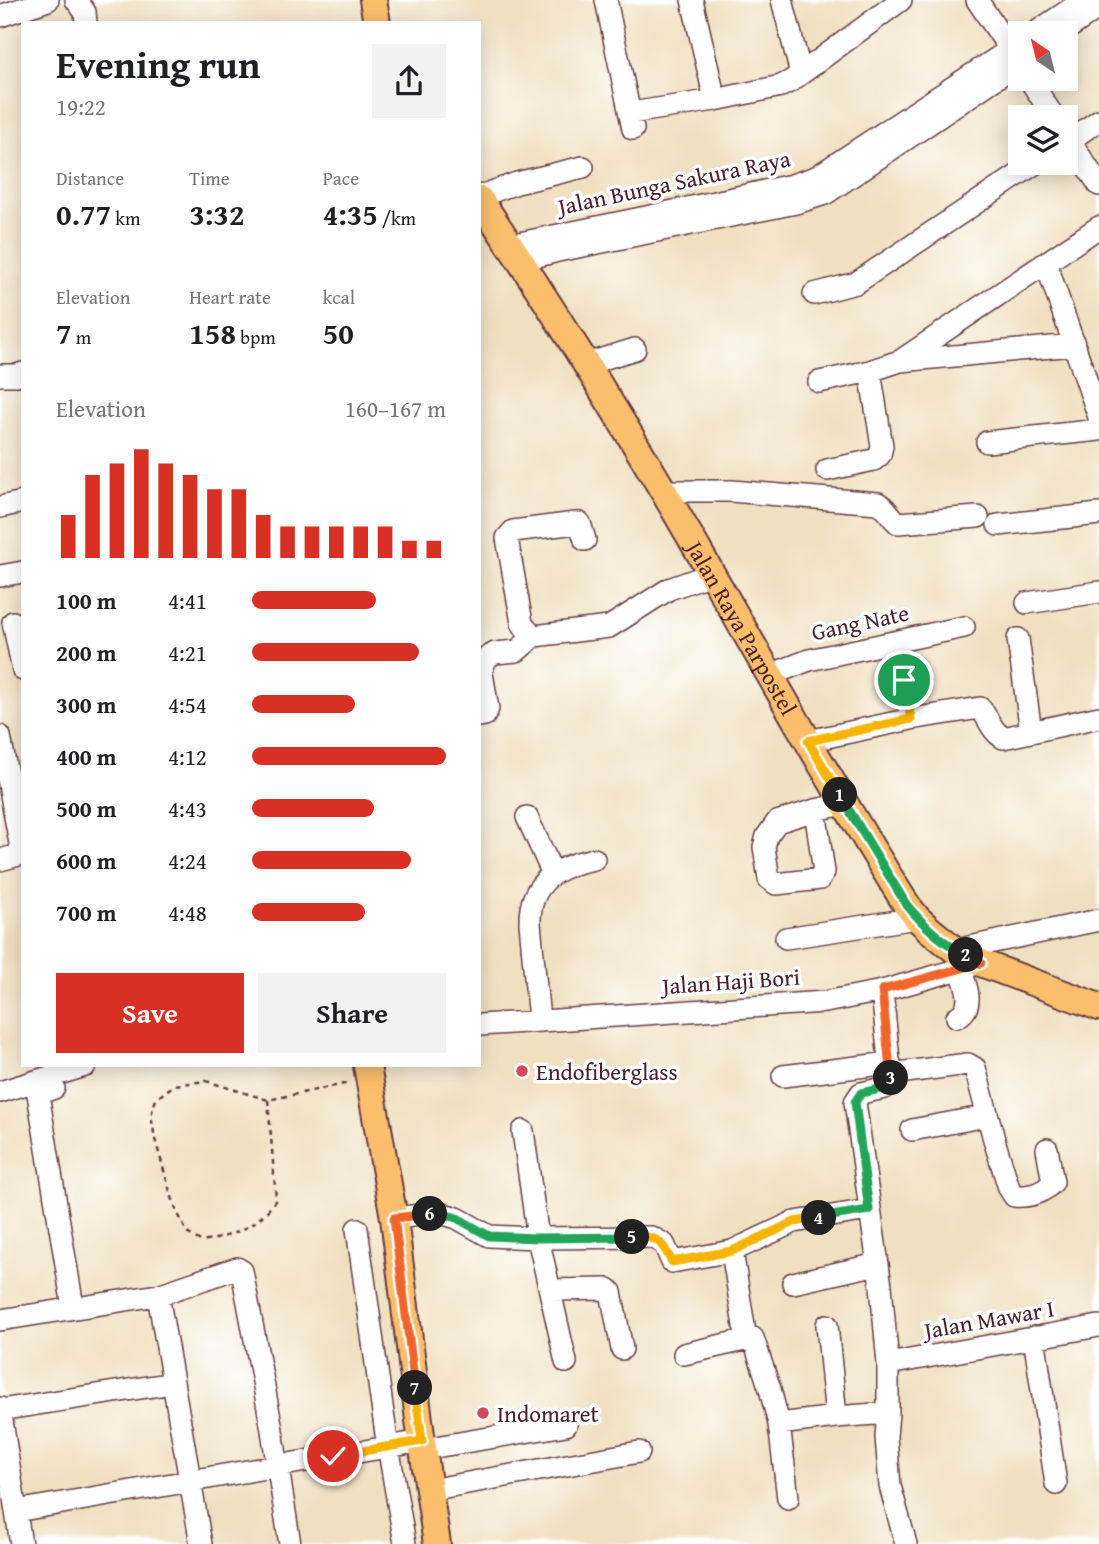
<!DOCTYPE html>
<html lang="en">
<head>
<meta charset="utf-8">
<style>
  body { margin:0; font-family:"Gentium Book Plus",serif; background:#f2f2f2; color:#202124; height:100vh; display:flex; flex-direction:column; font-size:26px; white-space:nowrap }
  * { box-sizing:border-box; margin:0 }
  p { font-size:23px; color:#757577 }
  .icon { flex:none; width:38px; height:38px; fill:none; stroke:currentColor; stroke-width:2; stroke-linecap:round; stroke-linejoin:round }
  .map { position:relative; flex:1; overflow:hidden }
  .sheet { position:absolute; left:21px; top:21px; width:460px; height:1046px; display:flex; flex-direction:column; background:#fff; border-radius:0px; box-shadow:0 4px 18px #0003 }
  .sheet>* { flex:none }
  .needle { width:46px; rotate:325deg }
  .buttons { position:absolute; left:1008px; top:21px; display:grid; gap:14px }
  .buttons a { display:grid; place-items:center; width:70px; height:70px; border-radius:0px; background:#fff; box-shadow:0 4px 18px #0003; font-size:35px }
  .pin { position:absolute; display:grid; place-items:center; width:60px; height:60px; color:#fff; margin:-30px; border:4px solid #fff; border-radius:50%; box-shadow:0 2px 7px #0007 }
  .km { position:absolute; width:35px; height:35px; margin:-18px; border-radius:50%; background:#222; color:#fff; font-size:19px; line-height:35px; text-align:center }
  .round { display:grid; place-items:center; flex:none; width:74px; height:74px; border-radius:0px; background:#f2f2f2 }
  .headline { display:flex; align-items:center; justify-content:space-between; height:119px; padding:0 35px }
  h1 { font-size:38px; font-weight:700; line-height:52px }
  .metrics { display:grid; grid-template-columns:repeat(3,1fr); gap:10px; height:119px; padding:7px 35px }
  .metrics div { display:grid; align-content:center }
  .metrics b { font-size:30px; font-weight:700 }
  .metrics small { font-size:19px; font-weight:400 }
  .metrics p { font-size:19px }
  .chart { height:196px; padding:14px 35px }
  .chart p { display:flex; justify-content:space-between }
  .chart svg { width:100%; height:126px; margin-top:7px; stroke:#d93025; stroke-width:6 }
  .action { display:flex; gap:14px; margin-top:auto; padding:14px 35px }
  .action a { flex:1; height:80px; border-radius:0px; background:#d93025; color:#fff; font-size:28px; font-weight:700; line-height:80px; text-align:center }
  .action a+a { background:#f2f2f2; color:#202124 }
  ul { padding:0 35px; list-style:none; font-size:23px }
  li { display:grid; grid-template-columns:112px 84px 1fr; align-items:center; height:52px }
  li i { height:18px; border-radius:9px; background:#d93025 }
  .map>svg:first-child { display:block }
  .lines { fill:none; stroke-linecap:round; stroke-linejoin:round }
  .minor-casing { stroke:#633c42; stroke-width:24 }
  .major-casing { stroke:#633c42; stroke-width:30 }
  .path { stroke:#633c42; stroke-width:2.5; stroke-dasharray:5 5; stroke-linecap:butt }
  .minor { stroke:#fff; stroke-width:21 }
  .major { stroke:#fabe6d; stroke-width:26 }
  .split-1-casing { stroke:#fff; stroke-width:14 }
  .split-2-casing { stroke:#fff; stroke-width:14 }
  .split-3-casing { stroke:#fff; stroke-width:14 }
  .split-4-casing { stroke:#fff; stroke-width:14 }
  .split-5-casing { stroke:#fff; stroke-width:14 }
  .split-6-casing { stroke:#fff; stroke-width:14 }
  .split-7-casing { stroke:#fff; stroke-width:14 }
  .split-8-casing { stroke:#fff; stroke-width:14 }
  .split-1 { stroke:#f5b400; stroke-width:9 }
  .split-2 { stroke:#22a559; stroke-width:9 }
  .split-3 { stroke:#f0652b; stroke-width:9 }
  .split-4 { stroke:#22a559; stroke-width:9 }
  .split-5 { stroke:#f5b400; stroke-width:9 }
  .split-6 { stroke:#22a559; stroke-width:9 }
  .split-7 { stroke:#f0652b; stroke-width:9 }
  .split-8 { stroke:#f5b400; stroke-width:9 }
  .poi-dot { fill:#d1495b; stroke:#fff; stroke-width:2.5 }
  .labels { text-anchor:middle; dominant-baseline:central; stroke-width:7; stroke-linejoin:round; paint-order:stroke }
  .street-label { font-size:23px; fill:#4a1f2b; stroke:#fff }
  .poi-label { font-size:23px; fill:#4a1f2b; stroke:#fff; text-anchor:start }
</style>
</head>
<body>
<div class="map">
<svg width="1099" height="1544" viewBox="0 0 1099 1544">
  <rect width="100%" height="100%" fill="#fff"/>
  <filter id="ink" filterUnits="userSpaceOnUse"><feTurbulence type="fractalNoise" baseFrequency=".0143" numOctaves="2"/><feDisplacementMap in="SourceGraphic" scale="14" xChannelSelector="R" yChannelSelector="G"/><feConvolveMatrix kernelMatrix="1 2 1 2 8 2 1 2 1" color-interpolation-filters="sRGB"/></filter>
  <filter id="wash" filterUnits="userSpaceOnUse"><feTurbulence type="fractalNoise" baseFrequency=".00686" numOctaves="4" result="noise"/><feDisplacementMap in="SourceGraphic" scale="28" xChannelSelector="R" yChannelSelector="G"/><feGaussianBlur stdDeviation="1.57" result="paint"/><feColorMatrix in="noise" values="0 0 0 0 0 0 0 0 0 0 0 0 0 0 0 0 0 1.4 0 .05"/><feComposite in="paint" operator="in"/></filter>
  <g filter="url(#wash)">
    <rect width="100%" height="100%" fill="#f0e0c1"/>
  </g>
  <g filter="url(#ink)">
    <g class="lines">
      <!-- minor casing -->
      <g class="minor-casing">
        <path id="minor" d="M76 0 85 12 86 23
          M606 0 633 129
          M692 0 715 100
          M782 0 801 74
          M977 0 1017 60
          M0 16 48 0
          M1035 33 1084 0
          M1062 33 1099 7
          M1029 79 1054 117
          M631 113 715 100 781 86 791 81 901 0
          M1066 135 1099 185
          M1066 143 1099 120
          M480 196 517 183 583 167
          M510 245 651 216 792 185 816 177 1020 43
          M521 260 558 251 796 203 825 194 1020 62
          M1046 263 1099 417
          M814 294 856 283 1036 163
          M903 359 1099 227
          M586 364 635 349
          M0 375H17L23 373
          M819 382 870 371 900 361 1074 345
          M987 442 1099 430
          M827 470 874 460 880 455 882 446 870 371
          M663 491H731L878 503C887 507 890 517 898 523L978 517
          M0 507 23 502
          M998 525 1099 514
          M0 576 23 572
          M1027 603 1099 592
          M13 622 23 670
          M534 636 526 629 522 623 507 538 513 531 576 523H580L585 540
          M1018 639 1031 732
          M770 675 809 660 964 627
          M904 680 911 719
          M480 716 485 715 488 709 482 673 484 663 488 657 495 653 517 651 534 636 609 627 669 589 711 574
          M0 736 22 854
          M808 741 911 719 980 708C989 718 991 731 1003 738L1099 717
          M815 810 824 872 820 879 776 884 769 879 764 847 767 836 777 822 815 810 845 804
          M527 817 553 874
          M0 860 23 854
          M786 938 917 918
          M955 950 1099 920
          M882 991 891 1080 889 1085 885 1088 861 1093 855 1102 881 1286 888 1364V1413L886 1437 890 1486 906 1544
          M957 1017C976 1007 966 984 960 969
          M539 1020 530 923C529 882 557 866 594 859
          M480 1025 825 1002 882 991 981 963
          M890 1074 968 1064 975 1068 995 1143 1009 1188 1014 1196C1030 1197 1042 1194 1053 1182L1047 1149
          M783 1076 890 1063
          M54 1088 38 1094 73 1307
          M0 1092 85 1066
          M912 1130 987 1116
          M523 1131 538 1238 566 1362
          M394 1218 440 1213 457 1218 489 1236 538 1238 651 1237 664 1244 672 1262 732 1251 794 1222 869 1210
          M357 1229 386 1434 405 1544
          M732 1251 744 1326
          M793 1283 878 1264
          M550 1290 608 1289 611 1292 622 1349
          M158 1295 201 1544
          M0 1320 158 1295 237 1268 242 1271 271 1424 290 1544
          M827 1325 836 1417
          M1034 1337 1056 1484
          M684 1354 753 1338 770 1389 779 1424
          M888 1364 1099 1326
          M0 1408 21 1544
          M0 1410 173 1383
          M423 1449 566 1425
          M429 1490 639 1452
          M788 1498 779 1424 836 1417 888 1413
          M16 1511 422 1441"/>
      </g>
      <!-- major casing -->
      <g class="major-casing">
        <g id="major">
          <path d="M373 0 377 23"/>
          <path id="s1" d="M480 200C544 295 605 393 664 492 745 629 821 769 906 904L917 918 930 930 955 950 981 963 1099 1007"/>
          <path d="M367 1066 394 1218 420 1428 437 1544"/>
        </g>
      </g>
      <!-- path -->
      <path class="path" d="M268 1100 276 1199C260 1226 232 1236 202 1242L187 1233 176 1209 169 1188 155 1139 151 1115 156 1099 174 1085 206 1081 268 1100 349 1083"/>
      <!-- minor -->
      <use href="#minor" class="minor"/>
      <!-- major -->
      <use href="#major" class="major"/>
    </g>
  </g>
  <g class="lines" filter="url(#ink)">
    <!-- split-1 casing -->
    <g class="split-1-casing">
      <path id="split-1" d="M840 795 808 741 911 719 904 680"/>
    </g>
    <!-- split-2 casing -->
    <g class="split-2-casing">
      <path id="split-2" d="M840 795 906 904C923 925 943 943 966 955"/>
    </g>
    <!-- split-3 casing -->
    <g class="split-3-casing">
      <path id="split-3" d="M891 1078 882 990 981 963 966 955"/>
    </g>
    <!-- split-4 casing -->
    <g class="split-4-casing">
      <path id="split-4" d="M819 1218 869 1210 855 1102 861 1093 885 1088 889 1085 891 1078"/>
    </g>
    <!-- split-5 casing -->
    <g class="split-5-casing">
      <path id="split-5" d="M632 1237C658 1236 660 1239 672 1262L732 1251 794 1222 819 1218"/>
    </g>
    <!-- split-6 casing -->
    <g class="split-6-casing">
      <path id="split-6" d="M430 1214 440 1213 457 1218 489 1236 538 1238 632 1237"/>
    </g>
    <!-- split-7 casing -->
    <g class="split-7-casing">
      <path id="split-7" d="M415 1388 394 1218 430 1214"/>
    </g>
    <!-- split-8 casing -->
    <g class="split-8-casing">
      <path id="split-8" d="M333 1456 422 1441 415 1388"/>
    </g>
    <!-- split-1 -->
    <use href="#split-1" class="split-1"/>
    <!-- split-2 -->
    <use href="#split-2" class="split-2"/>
    <!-- split-3 -->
    <use href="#split-3" class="split-3"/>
    <!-- split-4 -->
    <use href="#split-4" class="split-4"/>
    <!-- split-5 -->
    <use href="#split-5" class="split-5"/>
    <!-- split-6 -->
    <use href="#split-6" class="split-6"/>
    <!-- split-7 -->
    <use href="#split-7" class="split-7"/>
    <!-- split-8 -->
    <use href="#split-8" class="split-8"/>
  </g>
  <!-- markers -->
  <g class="poi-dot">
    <circle cx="522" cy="1071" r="7"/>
    <circle cx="483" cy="1413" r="7"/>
  </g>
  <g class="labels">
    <!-- street labels -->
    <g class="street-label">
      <text transform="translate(674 182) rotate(-12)">Jalan Bunga Sakura Raya</text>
      <text transform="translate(860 622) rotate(-12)">Gang Nate</text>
      <text stroke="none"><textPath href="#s1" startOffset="502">Jalan Raya Parpostel</textPath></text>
      <text transform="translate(731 981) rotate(-4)">Jalan Haji Bori</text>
      <text transform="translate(989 1319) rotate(-10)">Jalan Mawar I</text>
    </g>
    <!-- poi labels -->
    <g class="poi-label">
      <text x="536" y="1071">Endofiberglass</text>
      <text x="497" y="1413">Indomaret</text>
    </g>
  </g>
</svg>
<div class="buttons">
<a><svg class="needle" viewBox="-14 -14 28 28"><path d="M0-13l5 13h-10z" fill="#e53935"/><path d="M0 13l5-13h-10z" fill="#757577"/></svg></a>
<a><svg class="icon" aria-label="layers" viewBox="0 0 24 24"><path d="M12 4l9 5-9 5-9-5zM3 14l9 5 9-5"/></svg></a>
</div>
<div class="pin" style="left:904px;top:680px;background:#1e9e55"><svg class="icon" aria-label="arrive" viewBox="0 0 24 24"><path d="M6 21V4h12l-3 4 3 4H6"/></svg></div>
<div class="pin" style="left:333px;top:1456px;background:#d93025"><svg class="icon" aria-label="check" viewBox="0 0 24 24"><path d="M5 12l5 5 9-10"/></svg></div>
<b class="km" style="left:840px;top:795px">1</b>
<b class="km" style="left:966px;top:955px">2</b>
<b class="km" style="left:891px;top:1078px">3</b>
<b class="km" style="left:819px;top:1218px">4</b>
<b class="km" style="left:632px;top:1237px">5</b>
<b class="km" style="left:430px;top:1214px">6</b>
<b class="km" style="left:415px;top:1388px">7</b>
<section class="sheet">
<div class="headline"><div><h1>Evening run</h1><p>19:22</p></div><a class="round"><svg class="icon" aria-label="share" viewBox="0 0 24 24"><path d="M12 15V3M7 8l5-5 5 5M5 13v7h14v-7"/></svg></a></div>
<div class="metrics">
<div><p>Distance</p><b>0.77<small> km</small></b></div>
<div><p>Time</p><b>3:32</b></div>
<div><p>Pace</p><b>4:35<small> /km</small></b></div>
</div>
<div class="metrics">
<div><p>Elevation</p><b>7<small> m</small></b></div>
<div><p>Heart rate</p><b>158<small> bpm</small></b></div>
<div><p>kcal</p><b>50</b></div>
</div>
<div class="chart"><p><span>Elevation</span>160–167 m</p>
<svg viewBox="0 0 160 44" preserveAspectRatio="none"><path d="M5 44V29M15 44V15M25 44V11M35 44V6M45 44V11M55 44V15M65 44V20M75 44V20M85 44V29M95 44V33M105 44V33M115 44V33M125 44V33M135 44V33M145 44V38M155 44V38"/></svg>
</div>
<ul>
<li><b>100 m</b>4:41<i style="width:64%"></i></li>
<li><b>200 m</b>4:21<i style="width:86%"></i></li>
<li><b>300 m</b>4:54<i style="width:53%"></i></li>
<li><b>400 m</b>4:12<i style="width:100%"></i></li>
<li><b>500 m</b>4:43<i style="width:63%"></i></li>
<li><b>600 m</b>4:24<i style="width:82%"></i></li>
<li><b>700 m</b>4:48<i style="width:58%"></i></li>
</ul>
<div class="action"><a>Save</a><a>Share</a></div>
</section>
</div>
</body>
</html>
